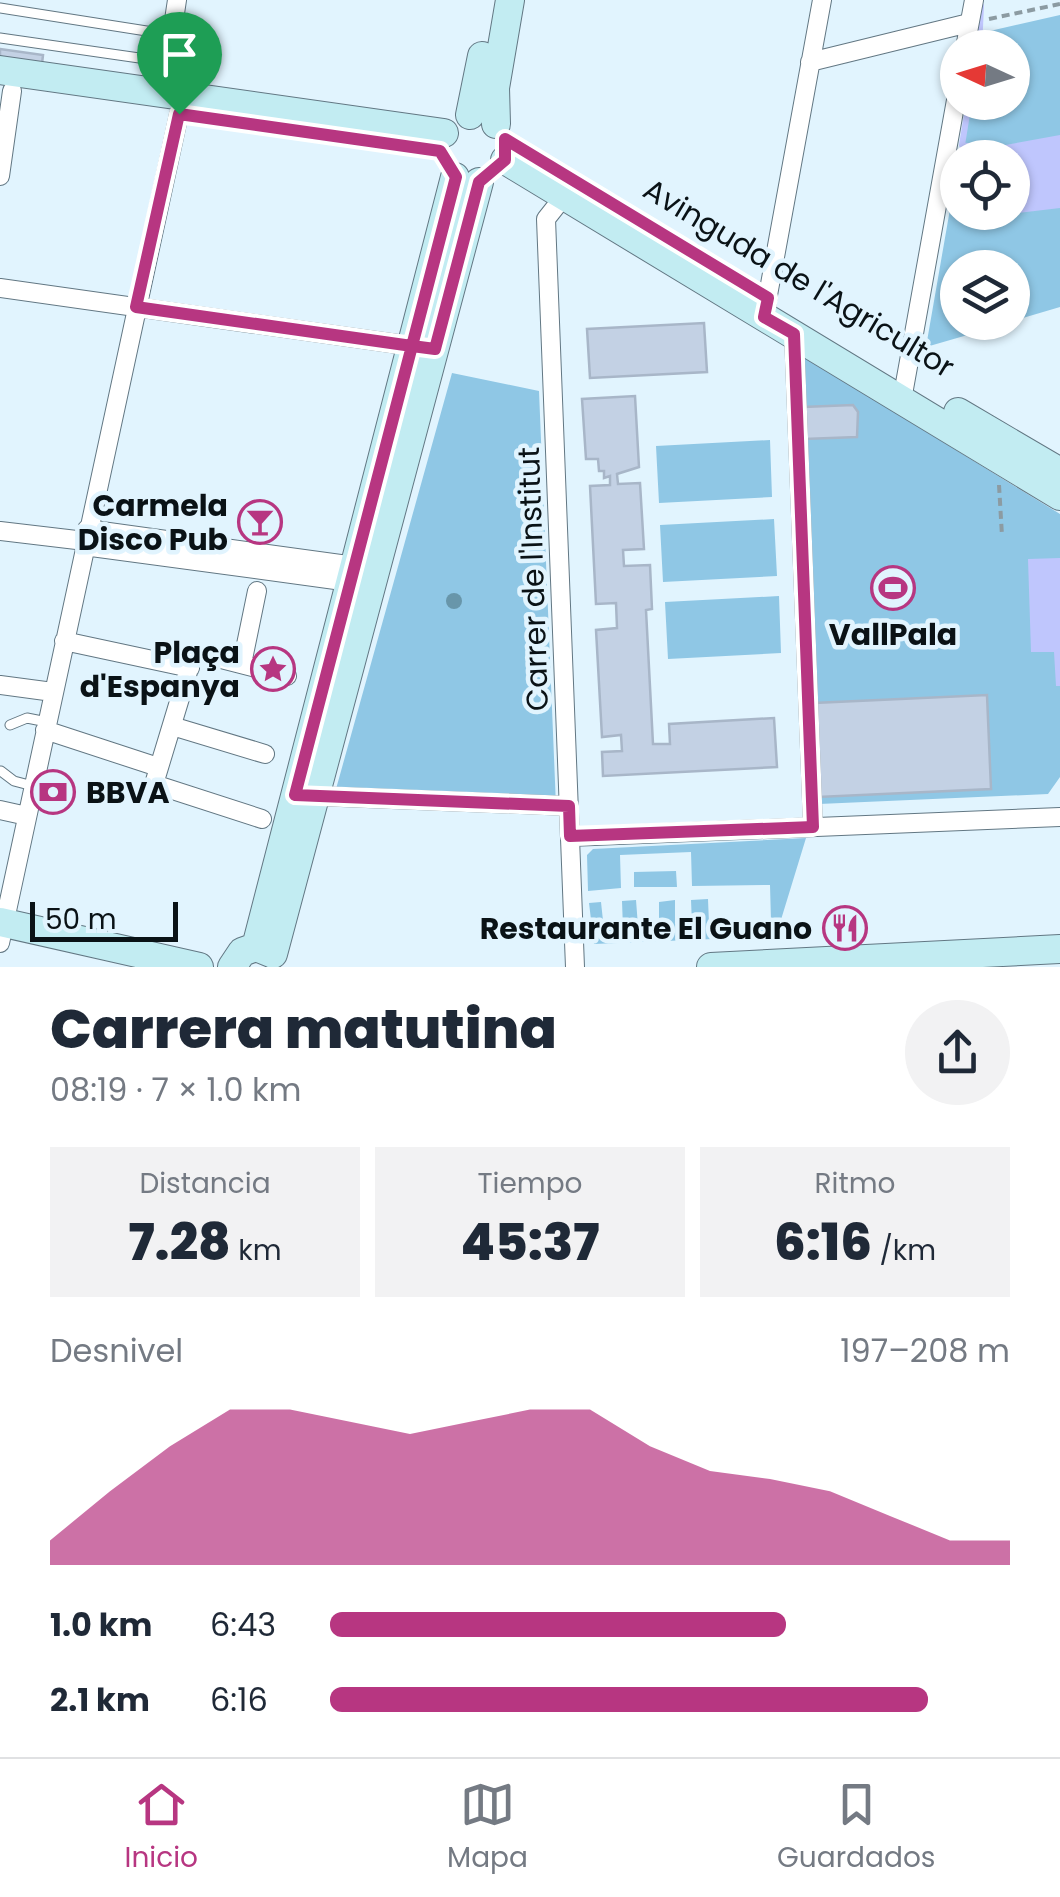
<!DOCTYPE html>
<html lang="es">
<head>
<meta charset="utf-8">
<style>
  body { margin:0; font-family:Poppins,sans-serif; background:#f2f2f3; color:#1f2937; height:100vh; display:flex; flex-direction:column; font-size:38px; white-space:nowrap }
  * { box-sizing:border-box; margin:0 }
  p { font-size:32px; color:#747a83 }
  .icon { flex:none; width:55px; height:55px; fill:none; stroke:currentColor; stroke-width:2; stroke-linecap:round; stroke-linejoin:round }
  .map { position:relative; height:967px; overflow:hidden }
  .side { display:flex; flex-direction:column; background:#fff; flex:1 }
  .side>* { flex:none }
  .needle { width:65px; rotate:274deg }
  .tools { position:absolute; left:940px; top:30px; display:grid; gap:20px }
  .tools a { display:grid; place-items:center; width:90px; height:90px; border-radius:50%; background:#fff; box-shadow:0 2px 8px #0004; font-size:50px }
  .scale { position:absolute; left:30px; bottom:25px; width:148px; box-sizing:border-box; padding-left:10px; border:5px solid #0a1216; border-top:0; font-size:28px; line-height:35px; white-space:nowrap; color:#0a1216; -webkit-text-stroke:8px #e1f4fe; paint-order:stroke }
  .pin { position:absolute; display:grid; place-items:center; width:85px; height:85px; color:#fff; margin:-102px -42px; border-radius:50% 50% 50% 0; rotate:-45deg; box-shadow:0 0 10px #0007 }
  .pin .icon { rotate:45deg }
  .round { display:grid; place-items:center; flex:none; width:105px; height:105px; border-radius:52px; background:#f2f2f3 }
  .summary { display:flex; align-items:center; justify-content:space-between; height:170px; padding:0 50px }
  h1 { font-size:55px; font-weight:800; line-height:75px }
  .figures { display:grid; grid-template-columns:repeat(3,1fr); gap:15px; height:170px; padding:10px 50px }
  .figures div { display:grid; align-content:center; border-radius:0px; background:#f2f2f3; text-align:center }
  .figures b { font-size:50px; font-weight:800 }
  .figures small { font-size:28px; font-weight:400 }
  .figures p { font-size:28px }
  .chart { height:280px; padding:20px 50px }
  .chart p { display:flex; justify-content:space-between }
  .chart svg { width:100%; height:180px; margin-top:10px; fill:#b73681; opacity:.7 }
  ul { padding:0 50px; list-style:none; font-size:32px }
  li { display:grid; grid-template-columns:160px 120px 1fr; align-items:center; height:75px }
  li i { height:25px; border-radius:12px; background:#b73681 }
  .tab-bar { display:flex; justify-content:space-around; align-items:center; height:140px; border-top:2px solid #e0e1e3; background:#fff; font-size:28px; color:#747a83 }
  .tab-bar a { display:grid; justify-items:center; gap:5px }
  .tab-bar .active { color:#b73681 }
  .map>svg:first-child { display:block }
  .green { fill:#8fc7e5 }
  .water { fill:#bfc6fd }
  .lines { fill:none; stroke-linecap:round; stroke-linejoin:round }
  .stream { stroke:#bfc6fd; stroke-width:6 }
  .building { fill:#c3d1e4; stroke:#a8b6c8; stroke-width:2.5 }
  .lane-casing { stroke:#627783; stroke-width:11 }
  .street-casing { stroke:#627783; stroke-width:20 }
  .secondary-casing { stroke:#627783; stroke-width:30 }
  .path { stroke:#8c9ba2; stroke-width:4; stroke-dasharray:8 5; stroke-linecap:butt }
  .lane { stroke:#fff; stroke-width:9 }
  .street { stroke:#fff; stroke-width:18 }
  .secondary { stroke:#c2ecf2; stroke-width:28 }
  .tree { fill:#6896aa }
  .route-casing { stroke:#fff; stroke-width:20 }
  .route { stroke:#b73681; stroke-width:12 }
  .labels { text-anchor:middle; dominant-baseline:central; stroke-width:9; stroke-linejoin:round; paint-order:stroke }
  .street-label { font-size:30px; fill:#0a1216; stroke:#e1f4fe }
  .poi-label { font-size:30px; font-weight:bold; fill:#0a1216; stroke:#e1f4fe; text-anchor:end }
</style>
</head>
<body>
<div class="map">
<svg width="1060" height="967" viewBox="0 0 1060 967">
  <rect width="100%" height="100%" fill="#e1f4fe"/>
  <!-- green -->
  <path class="green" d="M1060 15V307L1013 321 1012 268H958V322L1009 323 926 347 957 169 958 212H1012V158L960 157 969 103 1012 102V48L979 47 981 33Z
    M797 352 1060 514V777L1048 794 819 804Z
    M452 373 539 391 556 806 336 789Z
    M770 440 772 497 659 503 656 446Z
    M774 519 777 576 663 582 660 525Z
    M779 596 781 653 668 659 665 602Z
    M806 838 776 936 750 937 749 923 771 921 770 885 692 886 691 852 620 855 621 888 588 891 587 855 593 849Z
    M676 871 677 887H634V872Z
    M708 899 709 924 736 923 737 938 594 944 589 903 601 902 604 930 623 929 622 901 636 900 638 926H659V902L675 900V924H692L691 900Z"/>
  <!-- water -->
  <path class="water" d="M1060 135V208L994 216V213L1012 212V158L984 157 983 149Z
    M1060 558V686H1056L1054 652H1031L1028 559Z"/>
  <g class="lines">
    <!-- stream -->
    <path class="stream" d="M979 48 981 6
      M969 102 962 145 983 149"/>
  </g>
  <!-- building -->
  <path class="building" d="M0 49 43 55 42 64 0 58Z
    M704 323 707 372 590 378 587 329Z
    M635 396 639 467 617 474 618 484 640 483 644 549 623 550 624 566 650 565 652 609 646 610 653 744H670L669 724 774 718 777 767 603 776 602 752 622 751 621 735 602 737 596 630 617 628 616 603 596 604 590 486 610 485V476L604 478V471H599L598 459H586L582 399Z
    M853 405 858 412 857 437 804 439 803 407Z
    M987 695 991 789 818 797 814 703Z"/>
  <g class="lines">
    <!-- lane casing -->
    <g class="lane-casing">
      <path id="lane" d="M0 8 172 35
        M0 38 167 62
        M10 725 27 718 47 722
        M1 771 14 781 33 786"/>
    </g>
    <!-- street casing -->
    <g class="street-casing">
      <path id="street" d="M965 48 974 0
        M810 62 969 23
        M163 93 177 0
        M0 176 12 91
        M565 195 546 219 575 967
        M0 288 412 346
        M764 317 822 0
        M794 334 813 827
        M902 400 958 89
        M87 529 355 566
        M0 531 85 541
        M84 546 350 582
        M64 641 190 668
        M242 664 257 591
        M0 685 53 692
        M172 726 265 754
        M45 730 158 767
        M316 796 569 806
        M0 810 27 816
        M262 819 154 784 194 652 287 676
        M570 837 1060 817
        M0 943 179 114"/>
    </g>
    <!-- secondary casing -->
    <g class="secondary-casing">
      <path id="secondary" d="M0 70 444 133
        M470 115 482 56
        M496 124 495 88 510 0
        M505 160 1060 496
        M958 412 1060 472
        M0 922 199 967
        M256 947 455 177
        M273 954 479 182
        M232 967 242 952 256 947 271 953
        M711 967 1060 949"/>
    </g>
    <!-- path -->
    <path class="path" d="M989 19 1060 4
      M999 485 1002 536"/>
    <!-- lane -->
    <use href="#lane" class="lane"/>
    <!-- street -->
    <use href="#street" class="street"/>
    <!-- secondary -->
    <use href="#secondary" class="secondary"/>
  </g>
  <!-- trees -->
  <circle class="tree" cx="454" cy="601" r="8"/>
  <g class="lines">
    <!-- route casing -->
    <g class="route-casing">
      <path id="route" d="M179 114 440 151 456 177C402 383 348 589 295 795L569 806 570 836 813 827 794 334 764 317 768 298 505 139V160L479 182 435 349 412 346 136 307 179 114"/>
    </g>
    <!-- route -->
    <use href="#route" class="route"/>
  </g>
  <!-- icons -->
  <defs>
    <g id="bar-ring" transform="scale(2.25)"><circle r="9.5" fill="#e1f4fe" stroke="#b73681" stroke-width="1.5"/><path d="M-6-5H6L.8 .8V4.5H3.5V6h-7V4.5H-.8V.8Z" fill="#b73681"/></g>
    <g id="stadium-ring" transform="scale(2.25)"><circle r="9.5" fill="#e1f4fe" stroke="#b73681" stroke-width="1.5"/><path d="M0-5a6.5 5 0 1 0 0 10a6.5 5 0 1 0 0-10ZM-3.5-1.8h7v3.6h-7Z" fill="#b73681"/></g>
    <g id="sight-ring" transform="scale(2.25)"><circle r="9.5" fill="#e1f4fe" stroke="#b73681" stroke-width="1.5"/><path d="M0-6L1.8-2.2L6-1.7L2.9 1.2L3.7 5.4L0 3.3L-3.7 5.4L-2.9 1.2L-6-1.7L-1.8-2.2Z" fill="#b73681"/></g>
    <g id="bank-ring" transform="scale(2.25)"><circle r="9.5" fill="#e1f4fe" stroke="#b73681" stroke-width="1.5"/><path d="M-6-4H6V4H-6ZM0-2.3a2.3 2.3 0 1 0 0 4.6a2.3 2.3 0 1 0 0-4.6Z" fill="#b73681"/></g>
    <g id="restaurant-ring" transform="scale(2.25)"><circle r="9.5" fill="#e1f4fe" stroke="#b73681" stroke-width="1.5"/><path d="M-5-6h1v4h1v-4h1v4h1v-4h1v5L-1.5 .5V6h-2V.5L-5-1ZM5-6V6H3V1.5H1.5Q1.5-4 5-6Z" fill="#b73681"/></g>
  </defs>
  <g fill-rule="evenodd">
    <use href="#bar-ring" x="260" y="522"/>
    <use href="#stadium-ring" x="893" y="588"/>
    <use href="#sight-ring" x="273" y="669"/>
    <use href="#bank-ring" x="53" y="792"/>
    <use href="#restaurant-ring" x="845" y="928"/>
  </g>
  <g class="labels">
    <!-- street labels -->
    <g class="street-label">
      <text transform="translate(799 278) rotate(31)">Avinguda de l'Agricultor</text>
      <text transform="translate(533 579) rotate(-92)">Carrer de l'Institut</text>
    </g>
    <!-- poi labels -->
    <g class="poi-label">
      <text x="228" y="505">Carmela<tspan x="228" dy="34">Disco Pub</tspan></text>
      <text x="893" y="634" text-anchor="middle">VallPala</text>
      <text x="240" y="652">Plaça<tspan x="240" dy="34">d'Espanya</tspan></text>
      <text x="86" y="792" text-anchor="start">BBVA</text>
      <text x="812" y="928">Restaurante El Guano</text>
    </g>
  </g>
</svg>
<div class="tools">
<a><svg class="needle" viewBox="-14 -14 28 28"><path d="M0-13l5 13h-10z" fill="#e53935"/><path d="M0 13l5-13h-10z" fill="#747a83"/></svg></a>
<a><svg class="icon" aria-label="locate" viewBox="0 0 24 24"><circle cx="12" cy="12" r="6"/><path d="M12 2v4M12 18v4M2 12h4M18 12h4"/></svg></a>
<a><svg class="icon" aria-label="layers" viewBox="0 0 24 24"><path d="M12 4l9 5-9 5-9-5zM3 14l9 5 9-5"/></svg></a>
</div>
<div class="scale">50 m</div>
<div class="pin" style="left:179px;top:114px;background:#1e9e55"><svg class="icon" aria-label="arrive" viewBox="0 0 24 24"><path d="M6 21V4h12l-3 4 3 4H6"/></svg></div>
</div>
<section class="side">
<div class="summary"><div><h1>Carrera matutina</h1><p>08:19 · 7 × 1.0 km</p></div><a class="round"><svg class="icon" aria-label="share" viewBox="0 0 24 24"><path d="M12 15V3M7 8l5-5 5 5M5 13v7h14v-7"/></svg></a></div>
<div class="figures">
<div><p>Distancia</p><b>7.28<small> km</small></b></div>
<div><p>Tiempo</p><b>45:37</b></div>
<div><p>Ritmo</p><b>6:16<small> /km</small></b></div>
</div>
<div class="chart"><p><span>Desnivel</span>197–208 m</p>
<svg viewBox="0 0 160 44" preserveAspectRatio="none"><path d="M0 44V38L10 26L20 15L30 6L40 6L50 9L60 12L70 9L80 6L90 6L100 15L110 21L120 23L130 26L140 32L150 38L160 38V44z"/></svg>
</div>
<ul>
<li><b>1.0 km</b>6:43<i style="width:67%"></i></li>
<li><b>2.1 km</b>6:16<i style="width:88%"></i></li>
</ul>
</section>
<nav class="tab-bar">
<a class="active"><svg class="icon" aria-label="home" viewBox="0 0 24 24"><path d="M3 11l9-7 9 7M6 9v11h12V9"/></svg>Inicio</a>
<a><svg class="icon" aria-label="map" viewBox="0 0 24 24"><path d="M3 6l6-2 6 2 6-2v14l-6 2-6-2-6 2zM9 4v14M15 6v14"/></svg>Mapa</a>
<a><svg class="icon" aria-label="saved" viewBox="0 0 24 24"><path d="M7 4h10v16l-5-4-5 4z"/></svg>Guardados</a>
</nav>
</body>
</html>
